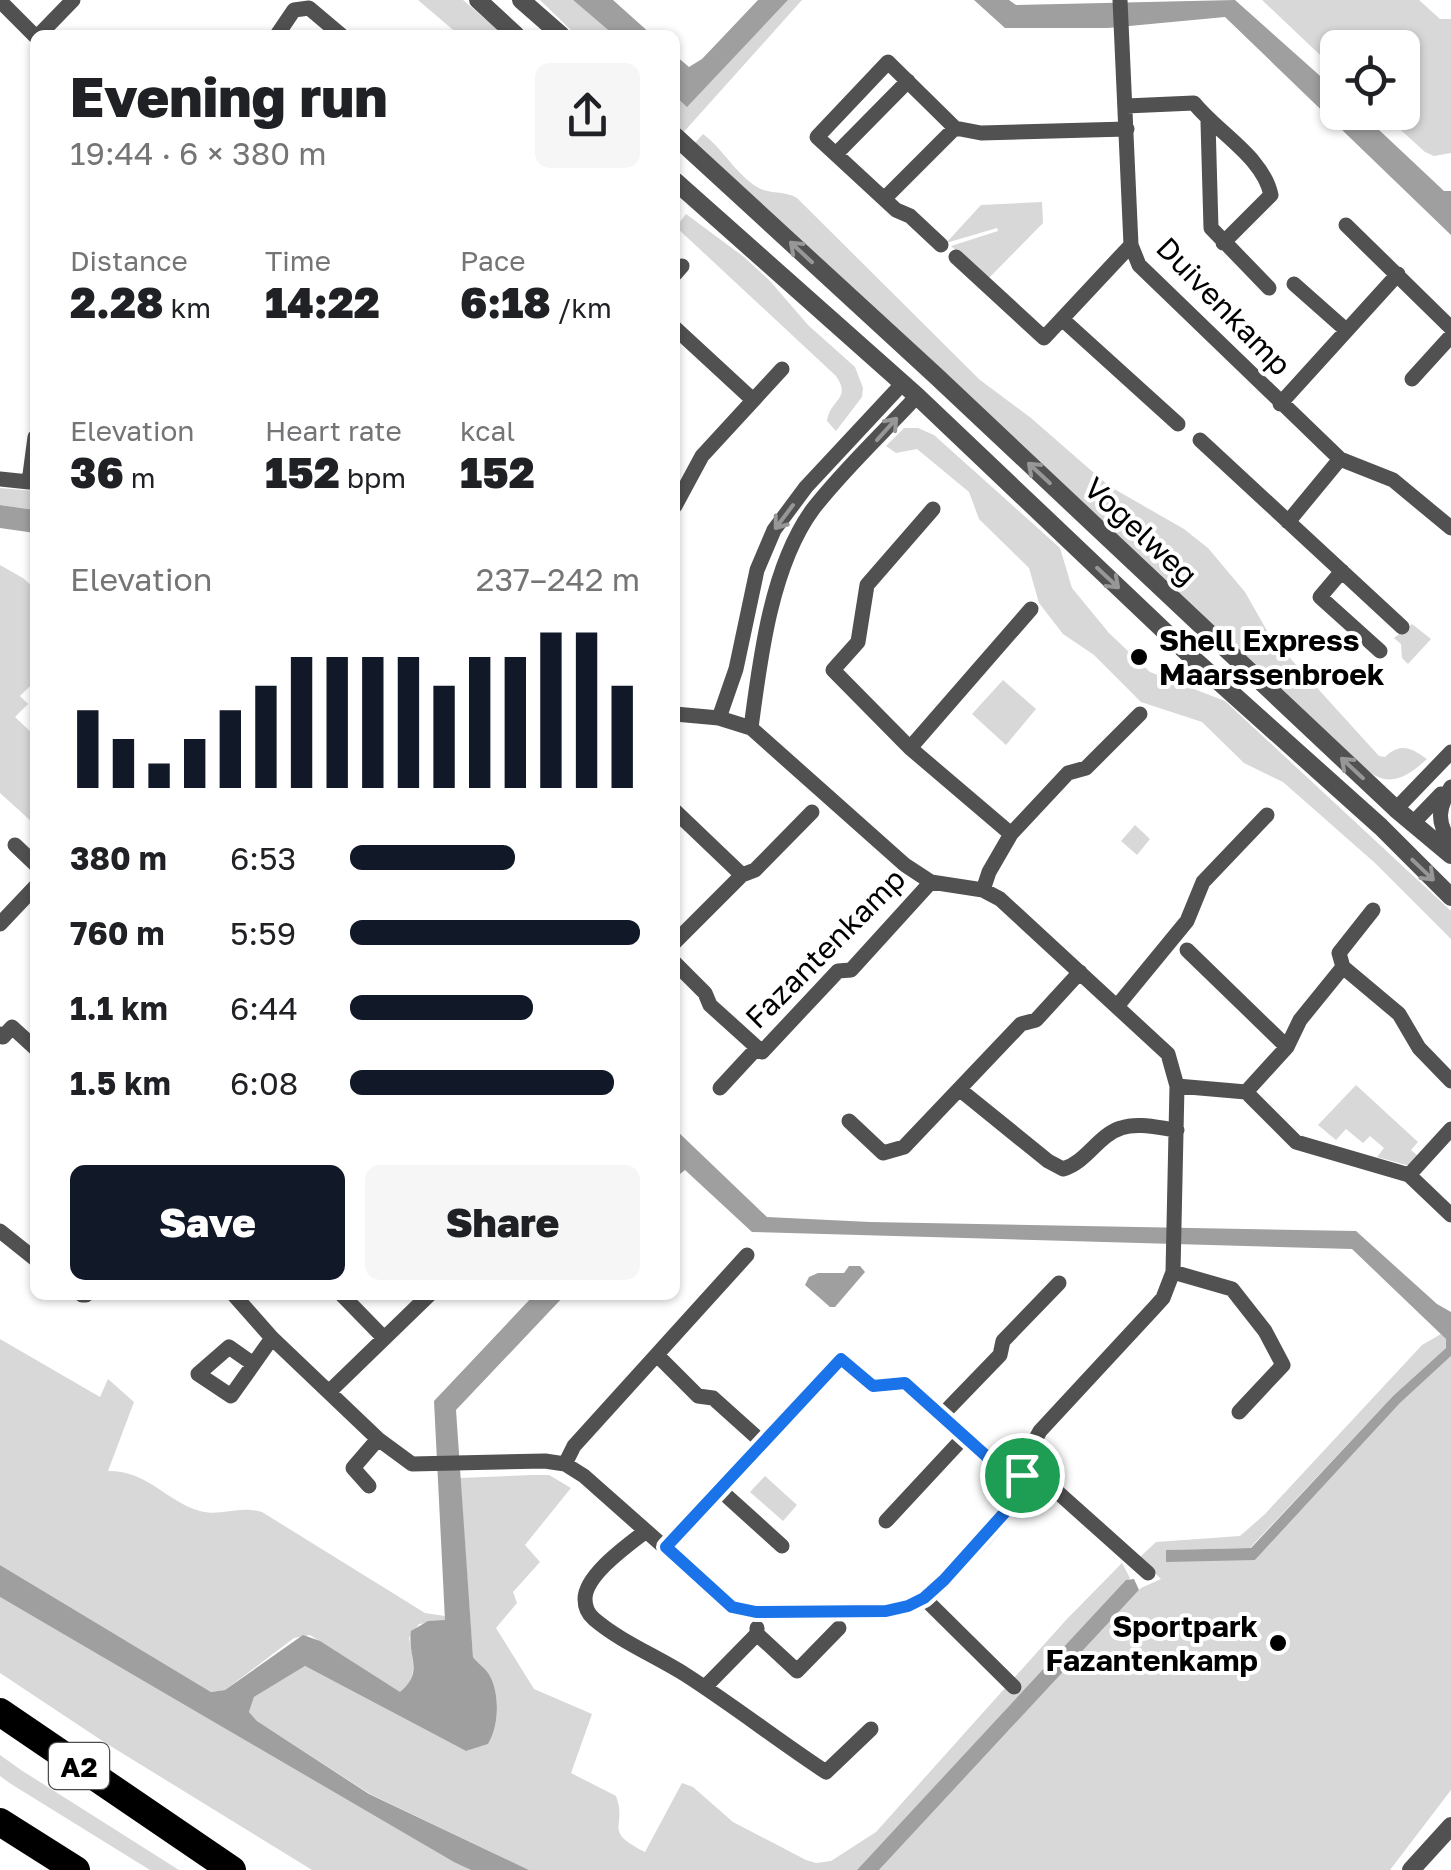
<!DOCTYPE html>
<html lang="en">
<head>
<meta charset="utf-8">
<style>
  body { margin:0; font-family:"Golos Text",sans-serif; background:#f6f6f6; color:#202124; height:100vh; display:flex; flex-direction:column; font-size:38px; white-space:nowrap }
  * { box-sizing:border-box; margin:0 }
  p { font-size:32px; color:#757577 }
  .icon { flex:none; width:55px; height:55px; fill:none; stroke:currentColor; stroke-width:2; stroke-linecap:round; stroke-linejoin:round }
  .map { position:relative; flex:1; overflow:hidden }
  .details { position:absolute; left:30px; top:30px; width:650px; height:1270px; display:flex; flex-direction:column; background:#fff; border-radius:15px; box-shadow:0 2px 8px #0004 }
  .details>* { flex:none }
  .tools { position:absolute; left:1320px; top:30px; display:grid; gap:20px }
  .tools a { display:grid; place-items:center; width:100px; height:100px; border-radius:15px; background:#fff; box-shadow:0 2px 8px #0004; font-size:50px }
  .pin { position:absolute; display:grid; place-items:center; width:85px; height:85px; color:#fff; margin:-42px; border:5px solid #fff; border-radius:50%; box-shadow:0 2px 10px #0007 }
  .round { display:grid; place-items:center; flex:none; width:105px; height:105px; border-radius:15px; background:#f6f6f6 }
  .overview { display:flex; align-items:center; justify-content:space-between; height:170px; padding:0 40px }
  h1 { font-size:55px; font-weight:800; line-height:75px }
  .figures { display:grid; grid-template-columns:repeat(3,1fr); gap:15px; height:170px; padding:10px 40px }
  .figures div { display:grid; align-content:center }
  .figures b { font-size:42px; font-weight:800 }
  .figures small { font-size:28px; font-weight:400 }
  .figures p { font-size:28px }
  .chart { height:280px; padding:20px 40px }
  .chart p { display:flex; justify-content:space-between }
  .chart svg { width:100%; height:180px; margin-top:10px; stroke:#111827; stroke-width:6 }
  .button { display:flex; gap:20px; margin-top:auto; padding:20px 40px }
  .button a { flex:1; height:115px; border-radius:15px; background:#111827; color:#fff; font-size:40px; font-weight:800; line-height:115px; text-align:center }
  .button a+a { background:#f6f6f6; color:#202124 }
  ul { padding:0 40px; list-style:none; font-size:32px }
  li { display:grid; grid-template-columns:160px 120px 1fr; align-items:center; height:75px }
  li i { height:25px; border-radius:12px; background:#111827 }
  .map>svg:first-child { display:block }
  .green { fill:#d8d8d8 }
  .water { fill:#9f9f9f }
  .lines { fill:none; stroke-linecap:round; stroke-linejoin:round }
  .minor { stroke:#515151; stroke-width:15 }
  .tertiary { stroke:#515151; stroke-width:18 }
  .motorway { stroke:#000; stroke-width:28 }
  .oneway { stroke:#979797 }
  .route-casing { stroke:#fff; stroke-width:20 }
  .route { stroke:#1a73e8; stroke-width:12 }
  .poi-dot { fill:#000; stroke:#fff; stroke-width:4 }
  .labels { text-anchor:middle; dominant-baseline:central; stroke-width:8; stroke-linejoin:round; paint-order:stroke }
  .shield { fill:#fff; stroke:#4c4c4c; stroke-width:2.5 }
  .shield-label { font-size:28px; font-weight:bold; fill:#000 }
  .street-label { font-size:30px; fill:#000; stroke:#fff }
  .poi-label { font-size:30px; font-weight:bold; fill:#000; stroke:#fff; text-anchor:start }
</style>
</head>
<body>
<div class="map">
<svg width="1451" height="1870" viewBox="0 0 1451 1870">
  <rect width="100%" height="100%" fill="#fff"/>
  <!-- green -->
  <path class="green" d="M418 0H463L504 35H459Z
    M540 0H573L614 35H576Z
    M788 0H802L681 135 675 130V96L687 106Z
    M1262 0H1419L1440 19H1451V153L1434 156 1425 152 1382 113 1402 112V48H1338L1337 71Z
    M703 134C723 149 736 174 757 187 770 195 784 190 797 198L980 380 1031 418 1109 486 1184 529 1208 548 1245 592 1270 636 1379 756 1385 757C1401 742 1411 748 1427 759 1409 775 1391 789 1368 771L1058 480 692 146Z
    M1042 202 1043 223 987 280 951 246 998 231 997 228 946 243 981 205Z
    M686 214 744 257 770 281 808 325 855 367 863 388 862 397 836 431 827 421C830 399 852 399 836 376L676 227Z
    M904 428H918L934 435 1060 548 1072 588 1109 633 1150 672 1225 701 1451 911V939L1375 863 1283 782 1244 763 1202 722 1141 702 1094 655 1063 634 1039 603 1029 568 979 519 969 492 917 449 896 453 886 446Z
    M0 488 35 491V510L0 505Z
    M0 565 23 578 35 589V681L20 696 28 704 15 717 35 736V819L32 822 0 793Z
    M1412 624 1431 639 1408 664 1402 658 1401 644 1394 638Z
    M1003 680 1036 709 1006 745 972 714Z
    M1135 825 1150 839 1137 855 1121 841Z
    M1356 1085 1418 1142 1411 1150 1418 1156 1410 1166 1377 1157 1384 1148 1370 1136 1363 1143 1346 1129 1336 1140 1318 1125Z
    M1441 1334 1446 1339V1348L1393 1396 1250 1548 1167 1550 1255 1560 1400 1403 1451 1356V1790L1390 1870H879L1141 1588 1161 1579 1139 1558 1156 1542 1240 1536 1265 1514 1422 1345Z
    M0 1339 100 1397 108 1379 134 1402 108 1471C149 1471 165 1501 200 1511 220 1517 239 1505 262 1512L425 1613 445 1616V1621L419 1624 409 1638C413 1659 419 1678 400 1693L390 1688 310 1635 294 1638 225 1690 211 1692 0 1565Z
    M532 1475H549L571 1488 525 1545 540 1562 513 1592 517 1603 496 1628 534 1689 592 1714 571 1773 616 1796C628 1828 601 1830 645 1852L682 1783 693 1787 733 1822 806 1860 816 1863 831 1861 876 1832 1066 1620 1122 1563 1130 1578 857 1870H529L370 1794 257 1721 249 1712 254 1697 305 1666 466 1751 488 1744C499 1727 500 1696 490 1676 486 1668 478 1664 473 1657L460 1478Z
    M765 1476 797 1505 783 1521 750 1492Z
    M0 1597 471 1870H312L104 1742 0 1673Z
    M0 1755 21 1770 179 1870H150L11 1784 0 1776Z"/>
  <!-- water -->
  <path class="water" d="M573 0H613L652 35H614Z
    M758 0H788L687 107 675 96V55L689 67 702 59Z
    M974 0H1009L1016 5 1235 0 1337 91 1338 112 1361 113 1444 191H1451V235L1225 17 1108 28H1005Z
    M0 505 35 510V533L0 528Z
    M675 1129 767 1217 870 1222 1356 1231 1437 1304 1451 1312V1356L1400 1403 1255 1560 1166 1562V1550L1251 1548 1393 1396 1446 1348V1339L1352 1249 752 1232 685 1170 675 1178Z
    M849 1266H860L865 1272 835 1307H830L805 1285 809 1277 818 1273H844Z
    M534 1295H565L456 1410 473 1657C478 1664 486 1668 490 1676 500 1695 499 1727 488 1744L466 1751 305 1666 254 1697 249 1712 257 1721 369 1794 529 1870H471L454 1862 0 1597V1565L211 1692 225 1690 303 1635 320 1641 400 1692C425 1671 407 1657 411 1631L428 1621 445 1620 434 1401Z
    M1134 1579 1139 1590 879 1870H857L1126 1580Z"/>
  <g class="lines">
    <!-- minor -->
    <path class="minor" d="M1120 0 1131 245 1139 265 1340 459 1393 480 1451 528
      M0 1 35 36
      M294 10 309 8 341 35
      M39 35 73 0
      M277 35 294 10
      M1126 106 1194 103C1218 133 1263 157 1271 195L1223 243
      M1208 122 1211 228 1269 288
      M836 154 908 81
      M884 199 955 128
      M1346 225 1451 328
      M941 245 910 216 896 210 817 137 888 62 955 128 981 133 1127 129
      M956 257 1044 338 1131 245
      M675 274 682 266
      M1294 284 1346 330
      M1062 319 1178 424
      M675 328 753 400
      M1412 379 1451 336
      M1280 404 1398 274
      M1200 440 1402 627
      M0 479 29 482 35 437
      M675 506 702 456 782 369
      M933 509 867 585 858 642 833 670 910 748 1011 834
      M1288 522 1340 459
      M1342 571 1320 597 1380 651
      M719 718 736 669 757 570 774 530 806 487 903 383
      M751 728C760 659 771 566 813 509 843 470 884 432 917 396
      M910 748 1031 609
      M1451 787C1438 808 1436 822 1451 843
      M1396 809 1451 752
      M675 811 742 875
      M1412 824 1441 794
      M15 845 35 864
      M983 890 989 872 1011 834 1068 773 1086 768 1140 714
      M1373 910 1339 953 1343 967 1399 1014 1419 1048 1451 1081
      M0 924 35 887
      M675 942 742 875 755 870 812 812
      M1187 950 1287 1047
      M675 963 705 993 710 1005 762 1052 838 971 851 970 931 882
      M1118 1005 1187 921 1203 882 1267 815
      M0 1034 3 1037 12 1027 35 1048
      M1177 1086 1246 1092 1287 1047 1300 1020 1343 967
      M720 1088 757 1048
      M959 1089 1048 1161 1063 1169C1087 1162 1098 1135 1121 1128 1138 1122 1159 1128 1177 1130
      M1246 1092 1296 1142 1409 1175 1451 1215
      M849 1121 883 1153 904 1147 1021 1024 1036 1020 1080 972
      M1409 1175 1451 1129
      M0 1231 35 1259
      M1173 1272 1232 1289 1265 1331 1283 1365 1239 1412
      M82 1295H86
      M234 1295 272 1338 378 1439 412 1464 545 1461 565 1464 584 1476 732 1607C765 1614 880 1617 909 1605 935 1595 998 1527 1013 1502 1027 1481 1026 1453 1040 1431L1154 1308 1163 1298 1173 1272 1177 1086 1168 1054 1000 899 983 890 931 882 905 865 751 728 719 718 675 714
      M342 1295 383 1337
      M657 1355 698 1396 713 1398 762 1442
      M252 1363 229 1347 198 1374 231 1396 272 1338
      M330 1391 429 1295
      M941 1416 1000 1355 1003 1341 1059 1283
      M565 1464 574 1446 747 1255
      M369 1486 353 1468 378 1439
      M719 1489 782 1546
      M886 1521 966 1435
      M646 1531C628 1545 585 1575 585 1599 585 1607 588 1614 594 1619 621 1642 656 1656 686 1675 734 1706 779 1741 826 1772L871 1729
      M666 1547 841 1359 873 1386 905 1383 1004 1472 1044 1480 1148 1573
      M924 1598 1014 1687
      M757 1634 797 1671 839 1628
      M705 1687 757 1634V1628"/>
    <!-- tertiary -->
    <path class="tertiary" d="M478 0 516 35
      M521 0 561 35
      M675 136 935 375 1396 809 1451 855
      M675 181 917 396 1198 663 1381 827 1451 897
      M1411 1870 1451 1826"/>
    <!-- motorway -->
    <path class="motorway" d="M0 1712 232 1870
      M0 1822 76 1870"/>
  </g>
  <!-- one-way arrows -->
  <defs><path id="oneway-shaft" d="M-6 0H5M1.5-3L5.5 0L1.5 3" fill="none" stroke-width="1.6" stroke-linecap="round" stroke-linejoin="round" transform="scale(2.5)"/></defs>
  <g class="oneway">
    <use href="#oneway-shaft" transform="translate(801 252) rotate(-137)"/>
    <use href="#oneway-shaft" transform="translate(887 429) rotate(-48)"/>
    <use href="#oneway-shaft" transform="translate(1039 473) rotate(-137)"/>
    <use href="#oneway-shaft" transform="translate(784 517) rotate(127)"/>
    <use href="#oneway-shaft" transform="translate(1108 578) rotate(43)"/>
    <use href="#oneway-shaft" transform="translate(1352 768) rotate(-137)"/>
    <use href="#oneway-shaft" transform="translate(1423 870) rotate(44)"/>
  </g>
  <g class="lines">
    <!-- route casing -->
    <g class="route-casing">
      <path id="route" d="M841 1359 873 1386 905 1383 1004 1472 1022 1475 1015 1501 944 1580 924 1598 908 1606 886 1611 756 1612 732 1607 666 1547Z"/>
    </g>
    <!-- route -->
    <use href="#route" class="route"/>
  </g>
  <!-- markers -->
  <g class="poi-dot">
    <circle cx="1139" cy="657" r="10"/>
    <circle cx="1278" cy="1643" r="10"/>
  </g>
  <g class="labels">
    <!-- shield labels -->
    <rect class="shield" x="49" y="1743" width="60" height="46" rx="8"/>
    <g class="shield-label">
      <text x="79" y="1766">A2</text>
    </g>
    <!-- street labels -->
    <g class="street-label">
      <text transform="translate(1224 306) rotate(46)">Duivenkamp</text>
      <text transform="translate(1141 531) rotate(43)">Vogelweg</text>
      <text transform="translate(825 948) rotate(-45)">Fazantenkamp</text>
    </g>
    <!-- poi labels -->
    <g class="poi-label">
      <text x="1159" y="640">Shell Express<tspan x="1159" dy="34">Maarssenbroek</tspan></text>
      <text x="1258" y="1626" text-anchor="end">Sportpark<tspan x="1258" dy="34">Fazantenkamp</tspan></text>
    </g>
  </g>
</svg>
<div class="tools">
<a><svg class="icon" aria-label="locate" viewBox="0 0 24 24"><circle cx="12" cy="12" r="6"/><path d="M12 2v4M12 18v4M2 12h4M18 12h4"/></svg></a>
</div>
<div class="pin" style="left:1022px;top:1475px;background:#1e9e55"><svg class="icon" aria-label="arrive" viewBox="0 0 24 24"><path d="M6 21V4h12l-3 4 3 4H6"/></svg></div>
<section class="details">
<div class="overview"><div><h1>Evening run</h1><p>19:44 · 6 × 380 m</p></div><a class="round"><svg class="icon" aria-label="share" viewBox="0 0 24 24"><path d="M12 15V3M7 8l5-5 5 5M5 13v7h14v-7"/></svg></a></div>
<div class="figures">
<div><p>Distance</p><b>2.28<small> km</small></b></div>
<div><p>Time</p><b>14:22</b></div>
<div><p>Pace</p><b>6:18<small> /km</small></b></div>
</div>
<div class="figures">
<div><p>Elevation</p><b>36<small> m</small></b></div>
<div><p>Heart rate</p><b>152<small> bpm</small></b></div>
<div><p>kcal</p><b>152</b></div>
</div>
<div class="chart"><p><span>Elevation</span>237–242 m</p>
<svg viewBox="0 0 160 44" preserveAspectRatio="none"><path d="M5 44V25M15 44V32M25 44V38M35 44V32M45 44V25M55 44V19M65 44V12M75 44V12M85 44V12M95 44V12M105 44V19M115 44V12M125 44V12M135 44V6M145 44V6M155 44V19"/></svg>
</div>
<ul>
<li><b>380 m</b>6:53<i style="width:57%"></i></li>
<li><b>760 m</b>5:59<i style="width:100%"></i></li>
<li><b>1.1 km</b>6:44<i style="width:63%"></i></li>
<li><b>1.5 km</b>6:08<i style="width:91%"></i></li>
</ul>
<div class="button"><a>Save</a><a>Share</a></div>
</section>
</div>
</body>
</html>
